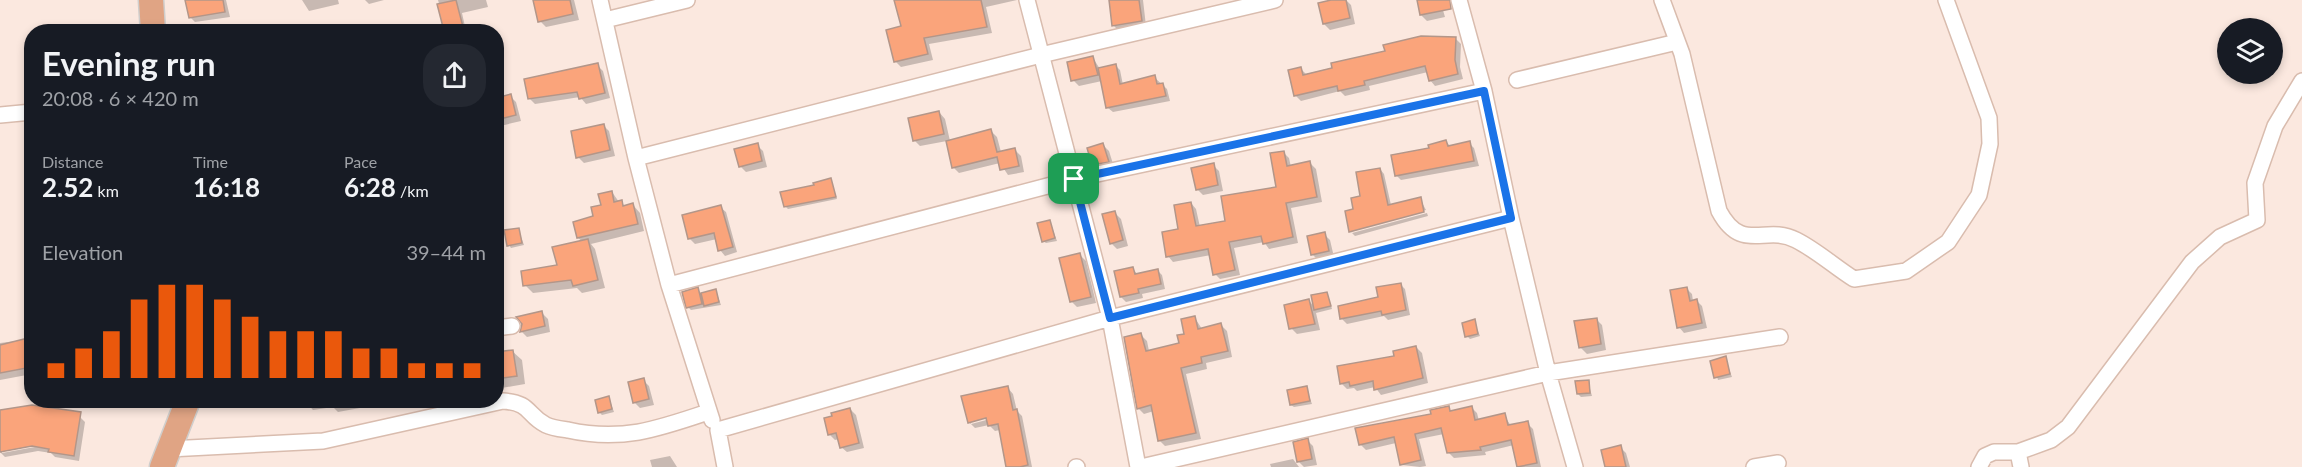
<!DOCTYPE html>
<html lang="en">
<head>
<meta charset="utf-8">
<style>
  body { margin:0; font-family:Lato,sans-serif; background:#242831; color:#f1f3f6; height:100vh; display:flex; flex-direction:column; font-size:22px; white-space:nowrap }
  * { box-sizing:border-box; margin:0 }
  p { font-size:20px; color:#9ea1a6 }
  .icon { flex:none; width:33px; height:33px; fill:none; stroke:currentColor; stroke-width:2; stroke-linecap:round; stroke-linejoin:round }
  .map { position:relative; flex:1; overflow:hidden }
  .sheet { position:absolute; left:24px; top:24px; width:480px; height:384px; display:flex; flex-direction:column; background:#171b24; border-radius:24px; box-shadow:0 3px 9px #0003 }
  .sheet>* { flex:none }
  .tools { position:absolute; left:2217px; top:18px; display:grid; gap:12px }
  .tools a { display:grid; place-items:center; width:66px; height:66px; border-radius:50%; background:#171b24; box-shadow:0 3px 9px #0003; font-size:30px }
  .pin { position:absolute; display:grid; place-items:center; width:51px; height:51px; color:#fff; margin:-26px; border-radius:12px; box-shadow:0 3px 9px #0006 }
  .round { display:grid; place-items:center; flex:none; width:63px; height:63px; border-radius:24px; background:#242831 }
  .summary { display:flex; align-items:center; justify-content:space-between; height:102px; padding:0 18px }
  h1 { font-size:33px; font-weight:700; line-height:45px }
  .stats { display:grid; grid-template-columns:repeat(3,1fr); gap:9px; height:102px; padding:6px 18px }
  .stats div { display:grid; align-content:center }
  .stats b { font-size:26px; font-weight:700 }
  .stats small { font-size:16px; font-weight:400 }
  .stats p { font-size:16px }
  .chart { height:168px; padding:12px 18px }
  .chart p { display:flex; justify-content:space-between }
  .chart svg { width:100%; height:108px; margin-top:6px; stroke:#ea580c; stroke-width:6 }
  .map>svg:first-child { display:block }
  .shadow { fill:#0003; fill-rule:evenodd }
  .building { fill:#faa47b; stroke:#b39689; stroke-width:1.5 }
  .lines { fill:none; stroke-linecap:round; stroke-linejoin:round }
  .street-casing { stroke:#d9bcae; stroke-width:18 }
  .primary-casing { stroke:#d0cecc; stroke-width:27 }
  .street { stroke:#fff; stroke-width:15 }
  .primary { stroke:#e0a484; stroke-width:24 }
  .route-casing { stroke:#fff; stroke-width:12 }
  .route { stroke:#1a73e8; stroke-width:8 }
</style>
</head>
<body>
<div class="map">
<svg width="2302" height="467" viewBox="0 0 2302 467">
  <rect width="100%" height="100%" fill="#fbe8df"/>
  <!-- shadow -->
  <path class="shadow" d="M187 0H226L230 17 195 22 190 17Z
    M302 0H338L339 4 309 11Z
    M365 0H384L369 4Z
    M438 0H486L488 7 462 13 466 31 447 32Z
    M535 0H574L579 20 546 27 540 21Z
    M896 0H1017L986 7 992 33 929 44 933 60 901 67 895 61 903 28Z
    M1111 0H1143L1146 26 1119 31 1114 26Z
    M1338 0H1346L1351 5 1355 24 1330 30 1324 24Z
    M1418 0H1440L1445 17 1427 21 1421 15Z
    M1455 38 1461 44 1460 67 1463 79 1435 86 1430 80 1428 72 1369 86 1370 90 1345 96 1340 91 1301 101 1295 95 1301 69 1306 74Z
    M1093 58 1100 69 1115 65 1120 70 1123 85 1154 77 1167 89 1170 101 1113 112 1108 108 1102 81 1079 86 1073 80Z
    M597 65 603 71 610 98 586 104 580 97 535 104 529 98Z
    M496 92 502 98 510 96 516 102 521 121 496 127Z
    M939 112 945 119 950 141 991 131 997 137 1001 152 1015 150 1021 156 1024 172 1008 175 1000 163 959 173 953 167 947 141 920 146 914 140Z
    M603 125 609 131 615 156 584 163 578 157Z
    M1446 142 1451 147 1469 143 1474 148 1479 166 1401 180 1396 175Z
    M757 145 763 151 767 167 746 172 740 166Z
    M1103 145 1109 151 1114 167 1099 171 1093 164Z
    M1284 153 1289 158 1291 167 1310 163 1316 169 1322 202 1291 208 1298 243 1269 249 1264 242 1234 248 1240 275 1220 279 1215 274 1211 255 1173 262 1168 256 1191 203 1196 209 1200 227 1227 222 1278 188Z
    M1213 165 1219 171 1223 191 1203 195 1197 189Z
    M1380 169 1384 174 1391 205 1420 199 1426 210 1352 230V233L1347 212 1355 211Z
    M830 180 837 199 788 209 785 206Z
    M612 192 619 202 626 206 633 205 640 213 644 231 591 244 595 249 605 288 582 293 577 288 533 293 525 285 558 267 583 242 578 238Z
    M720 207 726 212 737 252 725 256 720 250 717 239 695 244 689 238Z
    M1115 213 1121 219 1128 246 1117 249 1111 243Z
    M1427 213 1428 216 1355 236 1352 233Z
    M1050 222 1057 241 1046 243 1043 241Z
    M518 229 524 245 511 248 509 245Z
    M1324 234 1330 240 1334 257 1318 260 1312 254Z
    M1080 255 1086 261 1096 303 1077 307 1071 301Z
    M1132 268 1138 275 1157 270 1162 275 1165 289 1142 294 1143 298 1126 302 1121 297Z
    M1400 284 1405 289 1410 315 1388 320 1384 316 1347 324 1342 319 1380 299Z
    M1686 288 1692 294 1693 301H1697L1702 306 1707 328 1684 333 1679 327Z
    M698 289 701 294 716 291 721 305 691 310 688 307Z
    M1327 293 1332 309 1316 313 1320 330 1297 334 1291 328 1309 301 1315 307Z
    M542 313 548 319 550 332 527 337 521 331Z
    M1195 318 1202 329 1221 325 1227 331 1232 357 1206 363 1207 369 1186 374 1201 439 1165 446 1159 440 1154 411 1144 414 1138 408 1141 335 1147 341 1149 351 1181 345Z
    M1596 319 1602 325 1606 350 1587 354 1580 347Z
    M1474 321 1480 336 1470 339 1467 336Z
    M32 339V374L0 380V343Z
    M1416 347 1422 353 1428 383 1381 395 1375 387 1357 391 1354 388 1347 389 1341 383Z
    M512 351 522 360 525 384 496 389V354Z
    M1725 358 1732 377 1718 380 1712 362Z
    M643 380 649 386 654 405 640 408 634 402Z
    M1588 382 1592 396 1581 397 1578 394Z
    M1008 388 1013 394 1017 411 1022 416 1032 467H1008L1000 430 995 431 989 425 975 428 969 422ZM993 415 994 418 971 424V421Z
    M1306 388 1312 404 1294 407 1291 405Z
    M609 398 614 412 602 415 599 412Z
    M358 400 360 408 338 412 333 407 313 410 304 400Z
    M1448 408 1452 412 1472 408 1477 413 1479 421 1504 415 1511 426 1527 423 1533 429 1541 467H1519L1514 445 1485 452 1486 455 1454 458 1449 453 1444 434 1419 439 1426 466 1420 467 1402 465 1396 443 1366 450 1360 444Z
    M850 409 856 415 864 448 847 452 841 447 839 439 835 440 830 435Z
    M0 412 80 417 85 422 79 461 55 457 51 453 38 451 5 457 0 452ZM39 443 40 446 2 453V450Z
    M1307 440 1313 446 1317 465 1304 467 1299 462 1295 443Z
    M1620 447 1626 453 1630 467H1606Z
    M670 456 677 467H652L650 460Z
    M1293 459 1299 467H1271L1270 464Z"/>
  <!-- building -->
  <path class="building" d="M185 0H223L225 12 189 18Z
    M456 0 463 27 444 31 437 4Z
    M533 0H570L573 14 538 22Z
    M894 0H981L987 27 924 38 928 54 894 62 886 30 901 26Z
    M1109 0H1139L1142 21 1112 26Z
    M1331 0H1346L1350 18 1323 24 1318 3Z
    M1417 0H1450L1451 9 1420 15Z
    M1421 36 1456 37 1455 60 1458 74 1429 81 1425 66 1364 81 1365 85 1338 91 1337 86 1294 96 1288 70 1301 67 1303 75 1332 68 1331 63 1385 51 1383 45Z
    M1093 56 1098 75 1071 81 1067 62Z
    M598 63 605 93 579 99 577 92 528 99 524 79Z
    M1116 64 1120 84 1155 75 1157 84 1163 83 1166 96 1106 108 1098 68Z
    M511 94 516 115 496 120V98Z
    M939 111 944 134 913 141 908 118Z
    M604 124 610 150 576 158 571 131Z
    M991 129 997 152 1015 148 1019 166 1000 170 997 157 952 168 946 141Z
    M1446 140 1448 146 1470 141 1474 161 1395 176 1391 155 1429 148 1428 145Z
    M758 143 762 161 739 167 734 149Z
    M1103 143 1109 162 1092 165 1087 148Z
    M1284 151 1287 166 1310 161 1317 197 1286 203 1293 237 1263 244 1261 236 1229 242 1235 270 1213 275 1208 249 1166 257 1162 232 1178 229 1174 205 1191 202 1196 226 1225 221 1221 196 1276 187 1270 153Z
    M1214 163 1218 185 1196 190 1191 168Z
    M1380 168 1388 205 1421 197 1424 212 1349 232 1345 211 1353 209 1351 198 1360 196 1356 172Z
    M831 178 836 197 784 207 780 192 814 185 813 183Z
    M612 191 614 202 622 200 623 206 633 203 638 224 577 238 573 222 593 216 591 207 601 205 598 194Z
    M721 205 733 247 718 251 714 233 688 239 682 215Z
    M1115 211 1123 240 1110 244 1102 214Z
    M1050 220 1055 238 1042 242 1037 223Z
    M519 228 522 243 507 246 504 230Z
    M1325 232 1329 251 1311 255 1307 236Z
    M588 239 598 280 573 286 571 280 523 286 521 271 557 265 552 247Z
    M1080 253 1091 297 1070 302 1059 258Z
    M1133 267 1135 274 1158 269 1161 284 1138 289 1139 293 1120 297 1114 271Z
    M1401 283 1406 310 1382 315 1381 311 1340 319 1338 306 1378 297 1376 287Z
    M698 287 702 304 686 308 682 292Z
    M1687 287 1690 301 1697 299 1702 323 1677 328 1670 290Z
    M716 289 719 302 704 306 701 293Z
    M1327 292 1331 306 1314 310 1311 295Z
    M1309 299 1315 324 1289 329 1284 305Z
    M542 311 545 326 520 332 522 324 516 317Z
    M1195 316 1198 329 1221 323 1228 351 1201 357 1202 363 1181 368 1196 433 1158 441 1151 405 1137 409 1124 337 1141 333 1146 351 1179 343 1177 335 1184 334 1181 319Z
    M1597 318 1601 344 1579 348 1574 321Z
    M1475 319 1478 334 1465 337 1462 323Z
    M32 337V367L0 373V345Z
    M1416 346 1423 378 1374 390 1373 381 1350 386 1349 382 1340 384 1337 366 1394 356 1393 351Z
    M513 350 517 376 496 379V352Z
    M1726 356 1730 374 1714 378 1710 361Z
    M644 378 649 399 633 403 628 382Z
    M1589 380 1590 393 1577 394 1575 381Z
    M1008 386 1013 410 1017 409 1028 465 1020 467H1006L998 424 988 426 986 418 968 423 961 396Z
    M1307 386 1310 401 1290 405 1287 390Z
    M609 396 612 409 598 413 595 400Z
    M32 405 81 412 74 456 48 452 49 449 32 446 0 452V410Z
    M1449 406 1450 411 1472 406 1475 420 1505 413 1508 425 1528 421 1537 463 1517 467 1511 440 1480 447 1481 450 1447 453 1441 428 1415 434 1421 460 1400 465 1394 437 1359 445 1355 428 1431 414 1430 410Z
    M850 408 859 443 840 448 836 433 828 435 824 418 832 416 831 413Z
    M1308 438 1312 459 1297 462 1293 442Z
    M1621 445 1626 467H1605L1601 450Z"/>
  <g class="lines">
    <!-- street casing -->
    <g class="street-casing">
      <path id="street" d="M600 0 636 158 669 285 712 420
        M1027 0 1110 318 1138 467
        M1662 0 1682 54 1719 211C1742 254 1765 224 1796 240 1816 250 1835 267 1854 279L1906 271 1948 242 1979 195 1990 144 1989 118 1946 0
        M605 20 687 0
        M1517 80 1677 42
        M0 115 32 112
        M636 158 1041 55 1275 0
        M669 285 1074 179 1484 91 1459 0
        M496 328 512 326
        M169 449 323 441 503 401C532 403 526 415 546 425 552 428 561 429 568 430 621 442 658 429 708 412
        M2018 452 2021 467
        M725 467 718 430 1110 318 1511 218 1484 91
        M1076 467H1077
        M1141 467 1548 373 1511 218
        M1575 467 1548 373 1780 337
        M1754 467 1778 463
        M1979 467 1985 456 1994 452H2018L2051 440 2068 427 2192 262 2220 237 2257 220 2255 183 2275 126 2302 81"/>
    </g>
    <!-- primary casing -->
    <g class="primary-casing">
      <path id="primary" d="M151 0 153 32
        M162 467 188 400"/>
    </g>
    <!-- street -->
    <use href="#street" class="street"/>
    <!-- primary -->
    <use href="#primary" class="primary"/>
  </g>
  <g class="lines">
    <!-- route casing -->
    <g class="route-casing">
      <path id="route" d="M1484 91 1511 218 1110 318 1074 179Z"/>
    </g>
    <!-- route -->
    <use href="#route" class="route"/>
  </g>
</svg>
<div class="tools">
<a><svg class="icon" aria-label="layers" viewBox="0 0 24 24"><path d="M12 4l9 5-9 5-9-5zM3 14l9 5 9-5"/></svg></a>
</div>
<div class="pin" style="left:1074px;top:179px;background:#1e9e55"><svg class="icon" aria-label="arrive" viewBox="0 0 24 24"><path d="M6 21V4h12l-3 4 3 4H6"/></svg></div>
<section class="sheet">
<div class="summary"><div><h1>Evening run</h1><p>20:08 · 6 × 420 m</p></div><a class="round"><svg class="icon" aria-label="share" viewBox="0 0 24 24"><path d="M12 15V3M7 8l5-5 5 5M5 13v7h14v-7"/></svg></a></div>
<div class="stats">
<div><p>Distance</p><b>2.52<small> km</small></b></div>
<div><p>Time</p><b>16:18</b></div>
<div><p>Pace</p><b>6:28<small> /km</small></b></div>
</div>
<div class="chart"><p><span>Elevation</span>39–44 m</p>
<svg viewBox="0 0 160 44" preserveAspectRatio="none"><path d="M5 44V38M15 44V32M25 44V25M35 44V12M45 44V6M55 44V6M65 44V12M75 44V19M85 44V25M95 44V25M105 44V25M115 44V32M125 44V32M135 44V38M145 44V38M155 44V38"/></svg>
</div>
</section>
</div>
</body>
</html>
